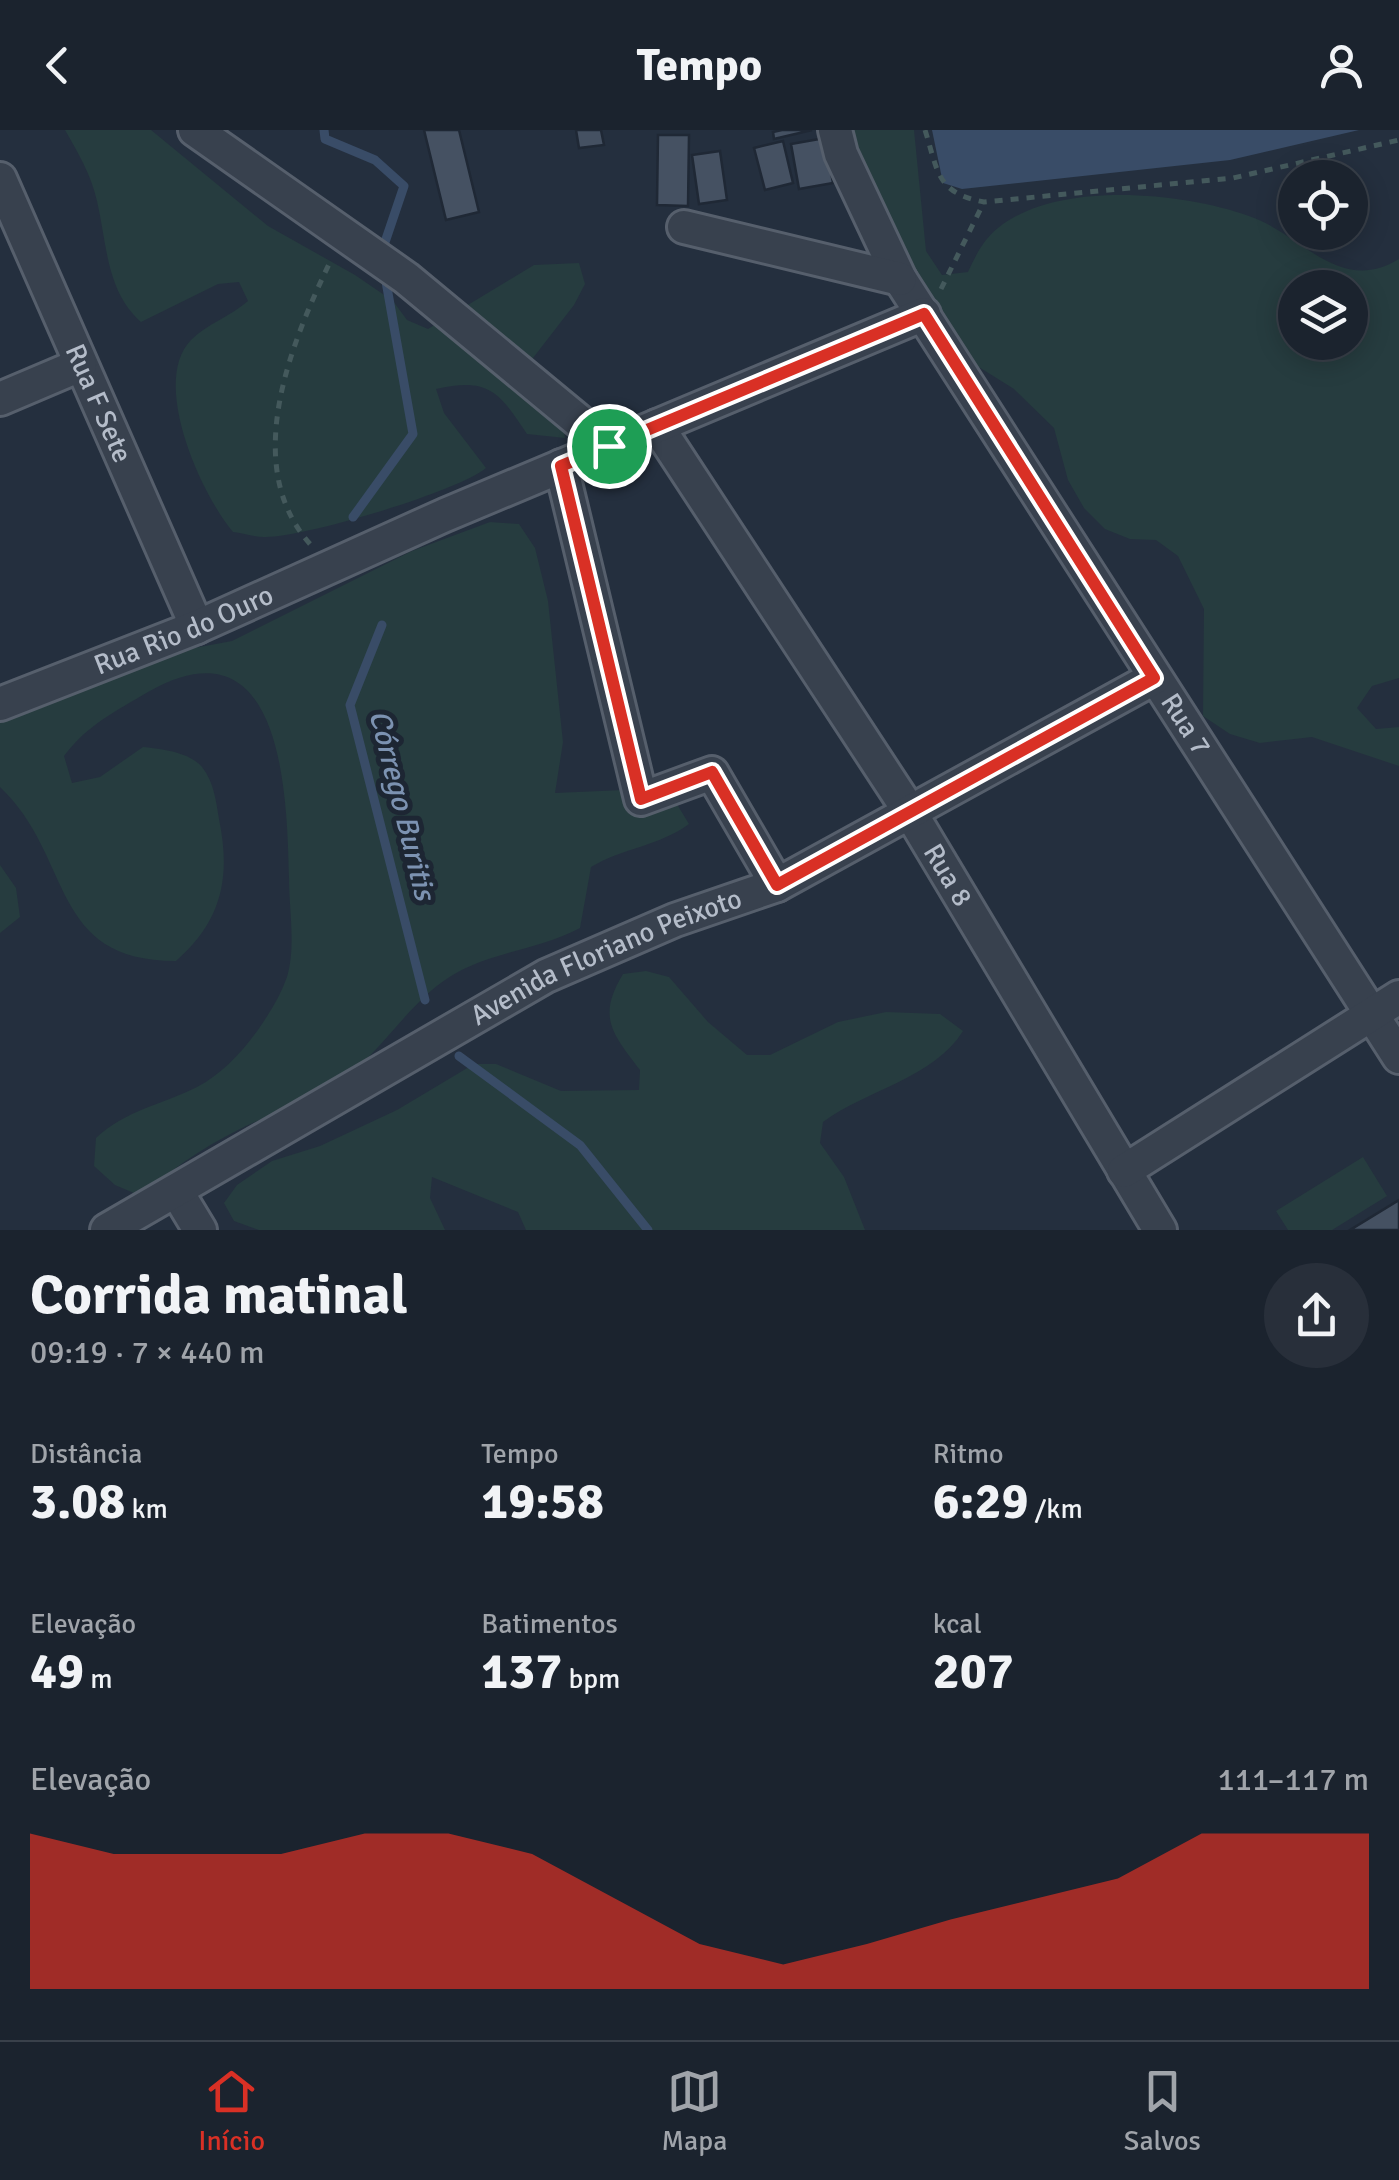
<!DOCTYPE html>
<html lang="pt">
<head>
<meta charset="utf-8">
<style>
  body { margin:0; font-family:Signika,sans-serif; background:#282f3a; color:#f1f3f6; height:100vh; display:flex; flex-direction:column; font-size:38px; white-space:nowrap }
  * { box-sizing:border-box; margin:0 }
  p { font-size:32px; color:#a0a4aa }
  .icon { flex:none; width:55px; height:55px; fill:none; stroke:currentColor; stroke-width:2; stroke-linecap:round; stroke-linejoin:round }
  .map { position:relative; height:1100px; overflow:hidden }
  .drawer { display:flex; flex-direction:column; background:#1b232e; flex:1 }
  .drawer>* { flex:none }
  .buttons { position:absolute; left:1278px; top:30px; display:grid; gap:20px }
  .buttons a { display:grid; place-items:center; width:90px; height:90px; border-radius:50%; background:#1b232e; box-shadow:0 5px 25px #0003,0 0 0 2px #39404a; font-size:50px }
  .pin { position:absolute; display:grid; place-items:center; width:85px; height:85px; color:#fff; margin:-42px; border:5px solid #fff; border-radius:50%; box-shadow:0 2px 10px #0007 }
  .round { display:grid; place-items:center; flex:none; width:105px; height:105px; border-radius:52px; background:#282f3a }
  .overview { display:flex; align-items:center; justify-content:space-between; height:170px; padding:0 30px }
  h1 { font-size:55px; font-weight:700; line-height:75px }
  .figures { display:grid; grid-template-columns:repeat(3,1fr); gap:15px; height:170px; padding:10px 30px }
  .figures div { display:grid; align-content:center }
  .figures b { font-size:50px; font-weight:700 }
  .figures small { font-size:28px; font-weight:400 }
  .figures p { font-size:28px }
  .chart { height:280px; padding:20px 30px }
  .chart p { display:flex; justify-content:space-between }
  .chart svg { width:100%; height:180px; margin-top:10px; fill:#d93025; opacity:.7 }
  header { display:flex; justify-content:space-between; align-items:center; height:130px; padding:0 30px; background:#1b232e; font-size:45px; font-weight:700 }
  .menu { display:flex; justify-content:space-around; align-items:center; height:140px; border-top:2px solid #39404a; background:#1b232e; font-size:28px; color:#a0a4aa }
  .menu a { display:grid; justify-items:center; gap:5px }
  .menu .current { color:#d93025 }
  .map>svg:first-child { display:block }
  .green { fill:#263c3f; fill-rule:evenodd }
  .water { fill:#394c67 }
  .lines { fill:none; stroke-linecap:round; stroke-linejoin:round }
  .stream { stroke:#394c67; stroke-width:9 }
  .building { fill:#455162; stroke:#1f2835; stroke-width:2.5 }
  .minor-casing { stroke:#565f6c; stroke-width:38 }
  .path { stroke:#44595c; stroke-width:5; stroke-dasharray:8 8; stroke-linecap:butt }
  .minor { stroke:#38414e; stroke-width:32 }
  .route-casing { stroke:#fff; stroke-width:20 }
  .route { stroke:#d93025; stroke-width:12 }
  .labels { text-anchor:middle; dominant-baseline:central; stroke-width:10; stroke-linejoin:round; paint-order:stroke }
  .street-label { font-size:28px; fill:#b4bcc9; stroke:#1d2633 }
  .water-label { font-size:30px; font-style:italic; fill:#7c92b1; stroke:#1d2633 }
</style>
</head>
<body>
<header><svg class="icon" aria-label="back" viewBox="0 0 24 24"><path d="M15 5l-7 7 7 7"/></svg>Tempo<svg class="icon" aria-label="person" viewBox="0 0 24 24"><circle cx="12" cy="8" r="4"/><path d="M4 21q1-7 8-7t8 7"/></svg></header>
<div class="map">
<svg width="1399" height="1100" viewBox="0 0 1399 1100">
  <rect width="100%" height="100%" fill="#242f3e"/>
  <!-- green -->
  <path class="green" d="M65 0H151L268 96 355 145 393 171 407 190 428 199 534 135 579 133 585 154 574 175 533 228C538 259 563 277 565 308L527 304C499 262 489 247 436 259L444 283 486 338C457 362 302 408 264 407 254 407 243 403 233 402 201 364 150 252 191 210 207 194 231 186 248 171L239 152 218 154 141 192C106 161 107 114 97 71 91 44 78 23 65 0Z
    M833 0H914L926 121 942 145 968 142C976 125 983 110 998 98 1057 50 1182 62 1249 86 1301 103 1339 166 1399 129V548L1372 556 1357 578 1376 599 1399 597V636L1312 607 1260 613 1230 604 1203 586 1204 479 1178 426 1156 410 1130 409 1105 399 1084 378 1068 350 1054 298 1014 259 966 229ZM1295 158H1350V212H1295Z
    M490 392 519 394 535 418 548 471 563 612 555 663 647 659 675 671 689 694C659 716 623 718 591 737L580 798C541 819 496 821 458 842 408 869 382 926 333 956 303 974 267 985 236 1001 202 1018 169 1041 141 1066L115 1055 94 1036 96 1008C126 980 161 975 197 957 223 944 246 918 262 894 272 879 281 864 287 847 296 817 289 779 289 748 287 661 282 486 148 562 116 581 87 595 64 626L72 653 100 647 143 617C162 619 189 622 202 637 214 652 216 671 219 689 231 747 222 791 176 831 48 831 74 727 0 657V586L92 537 232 511 412 421Z
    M0 735 16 758 20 787 0 803Z
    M646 841 669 847 708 892 747 925H770L838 892 886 882 940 884 963 901C934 948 866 960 823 992L820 1013 844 1047 865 1100H526L518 1082 432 1047 430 1068 445 1100H259L234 1091 224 1073 237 1055 272 1031 320 1016 397 980 474 934H496L561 961 639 960 640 940C612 903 597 887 623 844Z
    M1363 1027 1387 1066 1332 1100H1288L1276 1081Z"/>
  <!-- water -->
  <path class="water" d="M932 0H1359L1230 30 962 59 943 53Z"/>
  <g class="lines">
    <!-- stream -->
    <path class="stream" d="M324 0 325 9 375 30 404 56 382 121
      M353 387 413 304 385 146
      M382 495 350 575 425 870
      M459 926 580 1015 648 1100"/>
  </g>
  <!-- building -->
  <path class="building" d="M424 0H459L479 82 446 90Z
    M576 0H601L604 15 579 18Z
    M782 0H812L774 9 773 2Z
    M658 5H689L688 76 657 75Z
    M825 8 833 53 799 59 791 14Z
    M783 11 793 53 765 60 754 18Z
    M720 21 727 70 699 74 692 25Z
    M1399 1070V1100H1350Z"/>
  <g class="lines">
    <!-- minor casing -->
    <g class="minor-casing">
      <g id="minor">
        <path d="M195 0 406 148 609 316"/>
        <path id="s1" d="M835 0 841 24 900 149 1399 927"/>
        <path id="s2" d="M0 49 197 497"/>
        <path d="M684 97 900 149"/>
        <path d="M0 269 80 235"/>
        <path id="s3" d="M657 296 910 682 1160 1100"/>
        <path d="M561 336 641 669 712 643 777 755"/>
        <path id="s4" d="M0 574 197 497 445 385 924 184"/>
        <path d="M1124 1041 1399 867"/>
        <path d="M177 1062 200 1100"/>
        <path id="s5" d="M107 1100 546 846 675 790 777 755 1154 548"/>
      </g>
    </g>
    <!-- path -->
    <path class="path" d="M925 0C938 41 936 63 984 72L1233 48 1399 10
      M941 159 984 72
      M310 414C240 335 291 213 331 130"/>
    <!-- minor -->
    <use href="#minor" class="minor"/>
  </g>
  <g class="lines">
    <!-- route casing -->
    <g class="route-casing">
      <path id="route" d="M924 184 1154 548 777 755 712 642 641 669 561 336Z"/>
    </g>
    <!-- route -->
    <use href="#route" class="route"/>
  </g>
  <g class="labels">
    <!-- street labels -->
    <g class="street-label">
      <text stroke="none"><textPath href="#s2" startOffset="245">Rua F Sete</textPath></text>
      <text stroke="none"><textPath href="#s4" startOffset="198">Rua Rio do Ouro</textPath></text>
      <text stroke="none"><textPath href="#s1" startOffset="692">Rua 7</textPath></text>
      <text stroke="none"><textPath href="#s3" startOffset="535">Rua 8</textPath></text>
      <text stroke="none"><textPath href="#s5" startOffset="570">Avenida Floriano Peixoto</textPath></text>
    </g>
    <!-- water labels -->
    <g class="water-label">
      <text transform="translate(402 675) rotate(76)">Córrego Buritis</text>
    </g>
  </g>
</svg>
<div class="buttons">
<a><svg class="icon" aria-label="locate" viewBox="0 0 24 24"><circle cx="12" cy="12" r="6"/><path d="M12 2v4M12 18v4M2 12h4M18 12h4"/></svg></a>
<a><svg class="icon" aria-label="layers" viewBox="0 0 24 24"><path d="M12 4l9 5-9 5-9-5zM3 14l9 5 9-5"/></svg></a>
</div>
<div class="pin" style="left:609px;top:316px;background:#1e9e55"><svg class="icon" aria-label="arrive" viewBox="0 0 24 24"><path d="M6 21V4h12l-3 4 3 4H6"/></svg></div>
</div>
<section class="drawer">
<div class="overview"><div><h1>Corrida matinal</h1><p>09:19 · 7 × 440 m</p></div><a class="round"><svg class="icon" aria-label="share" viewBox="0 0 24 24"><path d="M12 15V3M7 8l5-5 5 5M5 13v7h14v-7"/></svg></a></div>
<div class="figures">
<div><p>Distância</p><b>3.08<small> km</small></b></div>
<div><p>Tempo</p><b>19:58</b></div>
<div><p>Ritmo</p><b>6:29<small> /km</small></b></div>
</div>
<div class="figures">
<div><p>Elevação</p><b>49<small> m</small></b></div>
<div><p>Batimentos</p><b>137<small> bpm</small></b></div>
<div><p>kcal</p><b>207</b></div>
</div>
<div class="chart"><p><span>Elevação</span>111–117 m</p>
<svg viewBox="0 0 160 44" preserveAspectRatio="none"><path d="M0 44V6L10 11L20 11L30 11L40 6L50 6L60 11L70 22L80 33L90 38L100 33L110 27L120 22L130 17L140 6L150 6L160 6V44z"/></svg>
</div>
</section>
<nav class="menu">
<a class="current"><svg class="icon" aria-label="home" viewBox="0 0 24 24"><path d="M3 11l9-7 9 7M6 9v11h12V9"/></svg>Início</a>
<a><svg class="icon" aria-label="map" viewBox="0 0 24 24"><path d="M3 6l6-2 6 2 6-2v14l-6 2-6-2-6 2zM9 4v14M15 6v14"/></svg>Mapa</a>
<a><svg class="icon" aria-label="saved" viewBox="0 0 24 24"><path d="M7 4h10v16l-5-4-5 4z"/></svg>Salvos</a>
</nav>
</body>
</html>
